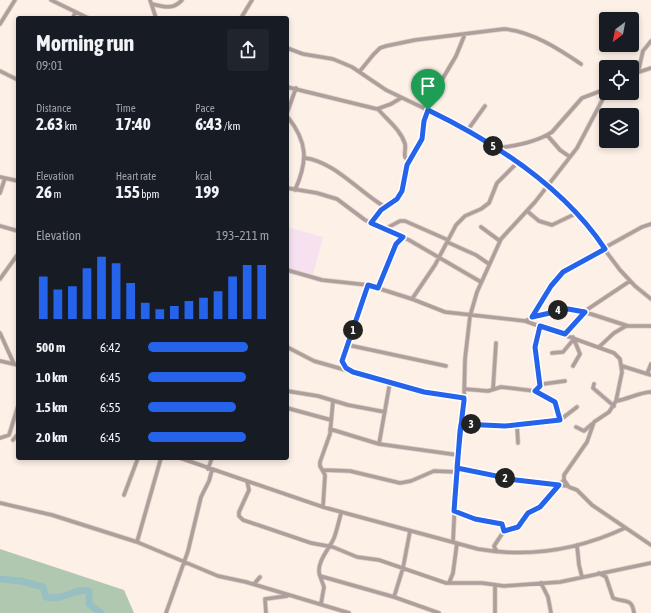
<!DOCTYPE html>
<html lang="en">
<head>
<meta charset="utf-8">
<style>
  body { margin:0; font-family:"Asap Condensed",sans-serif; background:#20242c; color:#f1f3f6; height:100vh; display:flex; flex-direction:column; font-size:15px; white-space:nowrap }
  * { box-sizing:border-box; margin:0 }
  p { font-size:13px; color:#9ea1a6 }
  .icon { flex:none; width:22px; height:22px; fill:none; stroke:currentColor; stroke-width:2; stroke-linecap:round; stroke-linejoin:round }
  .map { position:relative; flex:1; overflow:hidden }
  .drawer { position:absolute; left:16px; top:16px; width:273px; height:444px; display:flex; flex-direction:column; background:#171b24; border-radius:4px; box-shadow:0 2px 6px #0003 }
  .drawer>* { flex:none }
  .needle { width:26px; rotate:212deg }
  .fabs { position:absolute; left:599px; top:12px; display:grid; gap:8px }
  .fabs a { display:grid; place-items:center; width:40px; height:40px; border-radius:4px; background:#171b24; box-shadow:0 2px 6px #0003; font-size:20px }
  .pin { position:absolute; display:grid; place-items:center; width:34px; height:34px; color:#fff; margin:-41px -17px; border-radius:50% 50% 50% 0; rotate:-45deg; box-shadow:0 0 4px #0007 }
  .pin .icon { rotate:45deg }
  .km { position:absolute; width:20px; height:20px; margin:-10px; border-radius:50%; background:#222; color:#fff; font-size:11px; line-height:20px; text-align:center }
  .round { display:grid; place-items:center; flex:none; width:42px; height:42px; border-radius:4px; background:#20242c }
  .head { display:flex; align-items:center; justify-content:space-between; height:68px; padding:0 20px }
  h1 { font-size:22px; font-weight:700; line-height:30px }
  .figures { display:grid; grid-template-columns:repeat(3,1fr); gap:6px; height:68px; padding:4px 20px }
  .figures div { display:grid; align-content:center }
  .figures b { font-size:17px; font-weight:700 }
  .figures small { font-size:11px; font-weight:400 }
  .figures p { font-size:11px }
  .chart { height:112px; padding:8px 20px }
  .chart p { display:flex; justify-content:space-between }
  .chart svg { width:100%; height:72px; margin-top:4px; stroke:#2563eb; stroke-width:6 }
  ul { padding:0 20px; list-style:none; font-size:13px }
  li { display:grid; grid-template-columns:64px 48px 1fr; align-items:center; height:30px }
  li i { height:10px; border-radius:5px; background:#2563eb }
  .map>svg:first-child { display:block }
  .education { fill:#f7e1f0 }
  .forest { fill:#b0c8b0 }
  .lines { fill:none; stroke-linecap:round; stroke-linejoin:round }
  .river { stroke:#98c0c3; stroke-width:7 }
  .street-casing { stroke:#dacdc4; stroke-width:5 }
  .street { stroke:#af9f9c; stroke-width:3.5 }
  .route-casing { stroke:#fff; stroke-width:8 }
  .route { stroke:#2563eb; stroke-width:5 }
</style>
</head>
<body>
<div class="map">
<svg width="651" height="613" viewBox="0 0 651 613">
  <rect width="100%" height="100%" fill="#fdf0e7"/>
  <!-- education -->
  <path class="education" d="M287 227 323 237 313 275 287 268Z"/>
  <!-- forest -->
  <path class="forest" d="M0 549 124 590 134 613H0Z"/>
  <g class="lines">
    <!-- river -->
    <path class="river" d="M0 579 21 581 43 587 46 597C65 601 76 587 89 591V604L101 613"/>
    <!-- street casing -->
    <g class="street-casing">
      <path id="street" d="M51 0 88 18
        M150 0 156 18
        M152 4C164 7 173 10 182 0
        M73 18 75 12
        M241 18 252 0
        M0 24 15 0
        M287 48 303 54 333 59 352 67 386 90 438 115 497 148 548 186 577 213 620 270 635 286 651 299
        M0 71 18 80
        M360 71 373 55 380 48 386 46 415 40 504 29C531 31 559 49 581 64
        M636 73 651 68
        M632 77 639 68 643 51 651 41
        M287 87 377 109 391 104 401 98
        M378 109C387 120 401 130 405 144 406 148 404 153 405 157L409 162
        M287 113 296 88
        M287 116C308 142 308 161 295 190
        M467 131 485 106
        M547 135 560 150 570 157
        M497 148C515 146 537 142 552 132L582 98 606 89
        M305 158C335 162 359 192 385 207
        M0 177 18 181
        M287 188 317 193 337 199 365 220 409 240 481 282
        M0 193 5 178
        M527 211 539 221 552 225 577 213
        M371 223 381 210 397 199 402 191 407 165 422 139 424 121 433 95 456 56 465 34
        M0 226 18 231
        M481 227 500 241
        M385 229 400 221H405L448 240
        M447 242 476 255 489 264
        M604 248 642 227 651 224
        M287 270 322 280 368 285 412 299 445 312 525 321 614 353 620 359 622 372 616 401 609 412 594 422 587 442 564 475V480L569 487 577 490 592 505 651 545
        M0 279 18 254
        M368 285 344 355 342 361 346 368 353 372 424 392 464 398
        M377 288 396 244 403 237
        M412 299 435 265 456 225 465 216 481 209 489 203 497 183 517 163
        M532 317 551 286 563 272 605 249
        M525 321 543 314 567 309 591 314 628 326H651
        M0 333 14 364
        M565 334 588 309 630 281
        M348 345 446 366
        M287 347 314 361 349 371
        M599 347 614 333 626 326
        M552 353 563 352 573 340
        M0 361 18 365
        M573 366 580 354 573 337
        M622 366 651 375
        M647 374 651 364
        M594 384 593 388 614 406
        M540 386 535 347 540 326
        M464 389 488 391 501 387 535 391 555 403 560 420
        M493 389 496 343
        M287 391 318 396 348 405 385 412
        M535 391 543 384 565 381
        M616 401C628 399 641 392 651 392
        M287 408 331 420
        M461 423 505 426 549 422 560 420 577 407
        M517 425 518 443
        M576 427 584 431 592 424
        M330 429 379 444 458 455
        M0 438 9 435 18 406
        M13 440 18 434
        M379 444 390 382
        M180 458 323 507 478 549C530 558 578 550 625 528
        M457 467 516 480 568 486
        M208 469 212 458
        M323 470 350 471 400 483 411 481 434 471 457 472
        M247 481 249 490 239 512V516L243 520 311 543 333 547 357 557 379 560 446 583H482L504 586 560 582 651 563
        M124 495 138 458
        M0 503 52 515 137 542 218 576 246 582 349 613
        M323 507 325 475 320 466V462L330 434 333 401
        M454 511 475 519 502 525 504 531
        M341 513C339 521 337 530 334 538 330 548 315 563 320 576L394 597 439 613
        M137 542 161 458
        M453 542 456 481 464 401 465 359 470 316 477 292 501 239 535 202 577 148 606 93
        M577 545 579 565 582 577
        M497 552 494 546 504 531 517 528 528 513 540 507 564 480
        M599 573 606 577 613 598C624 603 632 597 634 613
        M320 576 324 587 321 604
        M449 583 453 573 457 543
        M541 583 548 597 551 613
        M254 584 260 577
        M394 597 403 568 410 531
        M166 613 188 551 201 497 209 481 212 470
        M266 613 265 599 287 596
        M495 613V585"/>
    </g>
    <!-- street -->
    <use href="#street" class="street"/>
  </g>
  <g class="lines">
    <!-- route casing -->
    <g class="route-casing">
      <path id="route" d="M428 110 424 121 422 139 407 165 402 191 397 199 381 210 371 223 403 237 396 244 378 288 368 285 342 361 346 368 353 372 424 392 464 398V401C461 423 459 445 457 468L516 480 559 485 540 507 528 513 518 527 504 531 502 524 475 519 454 511 460 431 461 424 505 426 560 420 555 402 535 391 540 386 535 347 540 326 565 334 585 312 568 309 532 317 551 286 563 272 605 249C564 187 494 142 428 110"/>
    </g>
    <!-- route -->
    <use href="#route" class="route"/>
  </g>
</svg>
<div class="fabs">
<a><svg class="needle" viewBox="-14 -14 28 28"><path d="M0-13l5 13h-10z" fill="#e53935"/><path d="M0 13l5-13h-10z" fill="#9ea1a6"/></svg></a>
<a><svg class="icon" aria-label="locate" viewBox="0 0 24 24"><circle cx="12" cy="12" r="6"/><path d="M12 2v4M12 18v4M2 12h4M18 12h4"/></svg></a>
<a><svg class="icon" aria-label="layers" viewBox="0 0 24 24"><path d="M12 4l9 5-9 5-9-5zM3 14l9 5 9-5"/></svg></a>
</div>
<div class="pin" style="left:428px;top:110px;background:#1e9e55"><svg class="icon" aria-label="arrive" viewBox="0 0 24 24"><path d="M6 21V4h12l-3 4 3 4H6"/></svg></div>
<b class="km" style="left:353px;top:330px">1</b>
<b class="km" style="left:505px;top:478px">2</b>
<b class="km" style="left:471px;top:424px">3</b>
<b class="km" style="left:558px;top:310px">4</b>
<b class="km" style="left:493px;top:146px">5</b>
<section class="drawer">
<div class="head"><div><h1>Morning run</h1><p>09:01</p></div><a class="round"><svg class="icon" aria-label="share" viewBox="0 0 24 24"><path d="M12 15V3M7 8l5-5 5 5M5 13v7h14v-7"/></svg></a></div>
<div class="figures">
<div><p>Distance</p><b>2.63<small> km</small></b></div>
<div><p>Time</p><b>17:40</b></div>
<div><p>Pace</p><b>6:43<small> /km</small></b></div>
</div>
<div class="figures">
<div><p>Elevation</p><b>26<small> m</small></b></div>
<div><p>Heart rate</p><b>155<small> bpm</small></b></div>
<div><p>kcal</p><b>199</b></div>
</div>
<div class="chart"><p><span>Elevation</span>193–211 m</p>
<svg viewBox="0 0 160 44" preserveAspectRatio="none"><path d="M5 44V18M15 44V26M25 44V24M35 44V13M45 44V6M55 44V10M65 44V22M75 44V34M85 44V38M95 44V36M105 44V33M115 44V31M125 44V27M135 44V18M145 44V11M155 44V11"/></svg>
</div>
<ul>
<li><b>500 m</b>6:42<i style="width:83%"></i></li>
<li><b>1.0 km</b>6:45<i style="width:81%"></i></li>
<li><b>1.5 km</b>6:55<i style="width:73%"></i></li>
<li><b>2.0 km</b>6:45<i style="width:81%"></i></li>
</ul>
</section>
</div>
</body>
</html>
